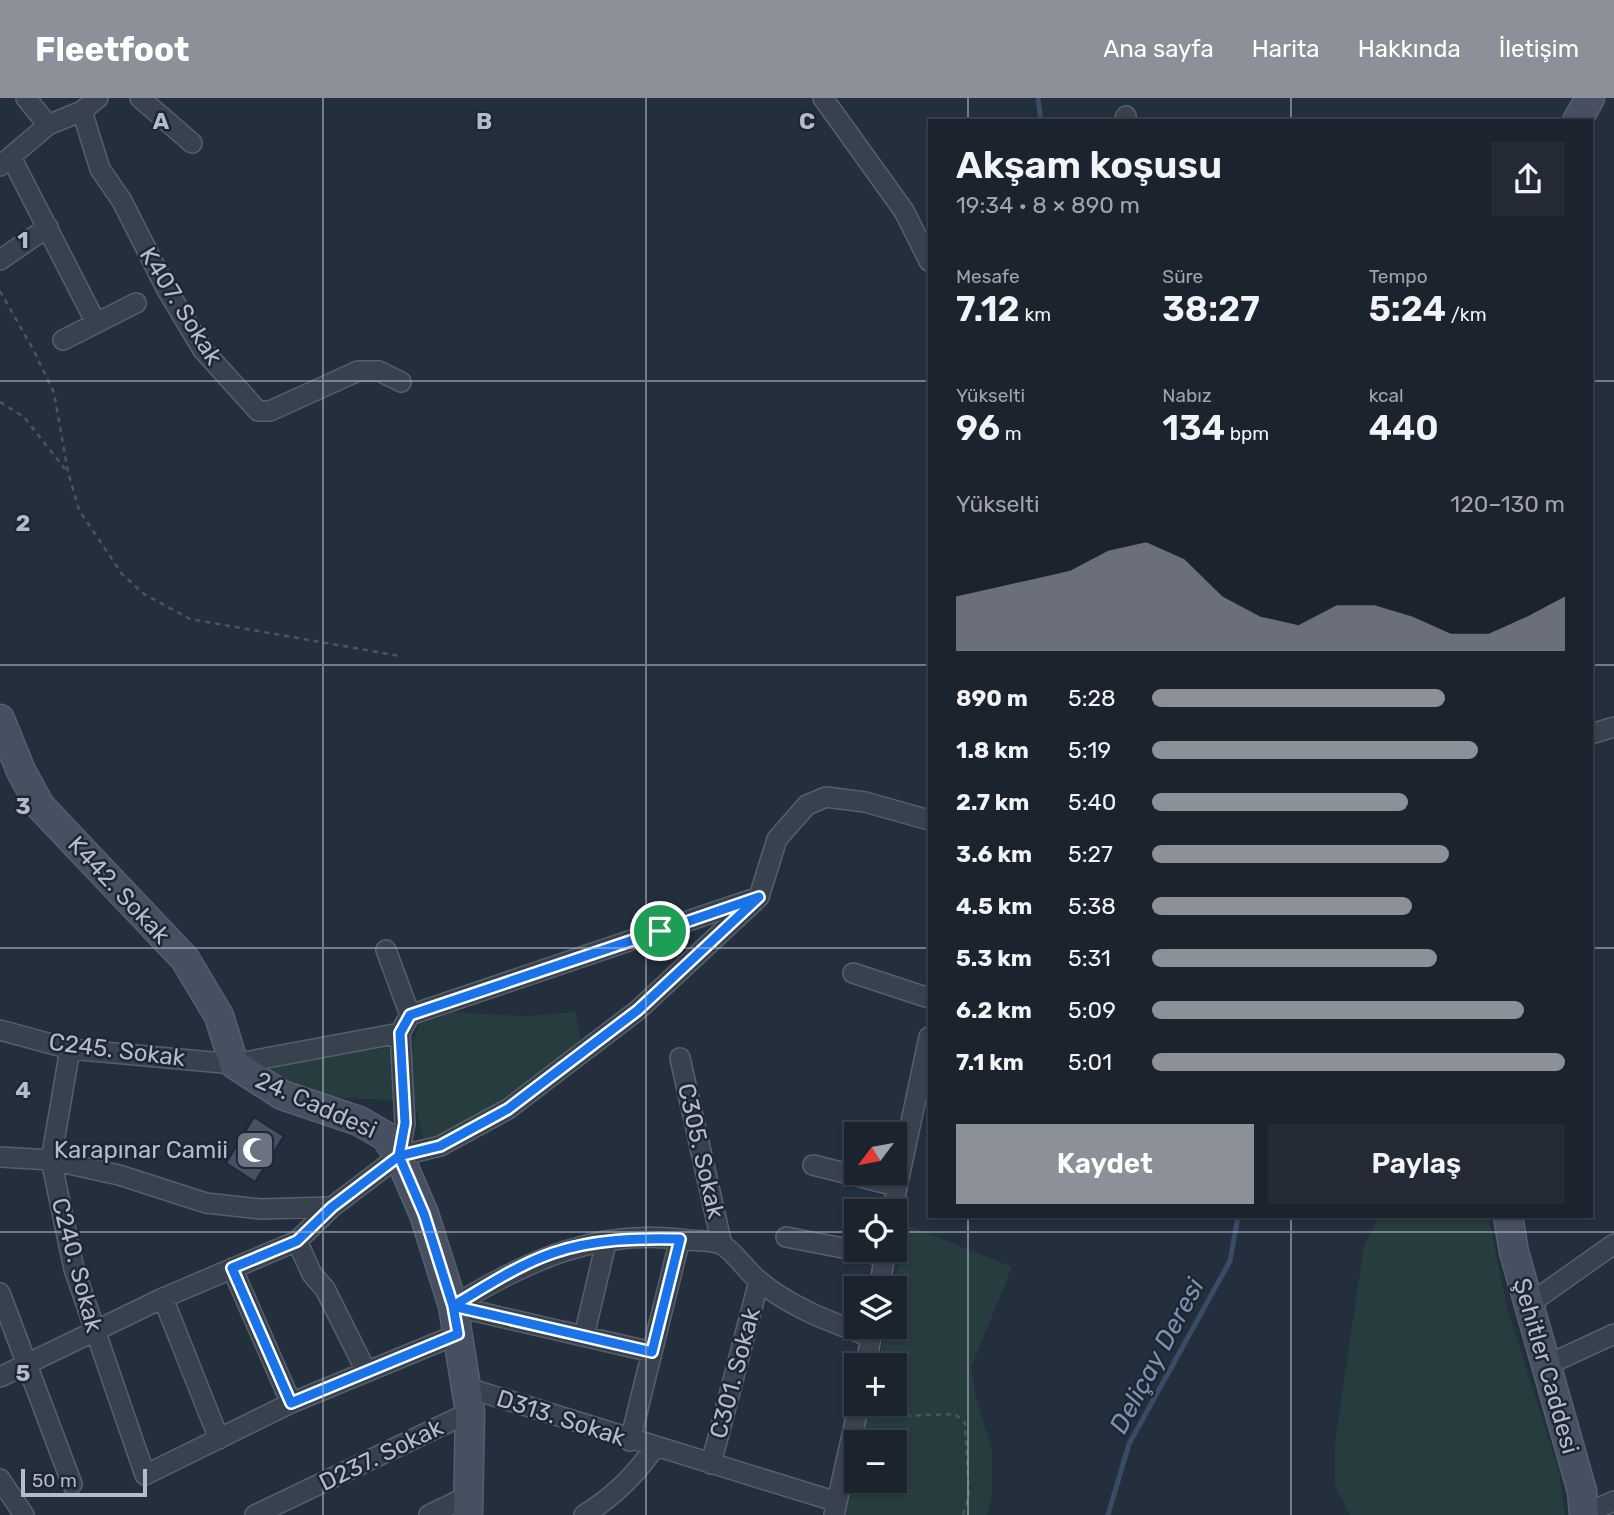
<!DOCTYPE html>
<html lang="tr">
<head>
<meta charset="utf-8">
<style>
  body { margin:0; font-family:Rubik,sans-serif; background:#242b36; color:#f1f3f6; height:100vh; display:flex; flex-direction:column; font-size:26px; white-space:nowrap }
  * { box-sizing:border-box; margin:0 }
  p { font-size:23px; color:#a0a4aa }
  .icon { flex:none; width:38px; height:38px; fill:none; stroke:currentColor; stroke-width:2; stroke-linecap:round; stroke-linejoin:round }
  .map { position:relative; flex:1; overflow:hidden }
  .side { position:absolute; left:928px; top:21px; width:665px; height:1099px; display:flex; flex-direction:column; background:#1b232e; border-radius:0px; box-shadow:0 2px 5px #0004,0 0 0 2px #39404a }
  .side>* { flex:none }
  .needle { width:46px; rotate:238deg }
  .buttons { position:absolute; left:844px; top:1024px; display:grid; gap:14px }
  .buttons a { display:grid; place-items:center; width:63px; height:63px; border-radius:0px; background:#1b232e; box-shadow:0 2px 5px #0004,0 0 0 2px #39404a; font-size:35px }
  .scale { position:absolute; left:21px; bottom:18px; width:126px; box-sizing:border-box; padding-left:7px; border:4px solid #b4bcc9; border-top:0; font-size:19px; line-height:24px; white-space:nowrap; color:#b4bcc9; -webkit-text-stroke:5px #1d2633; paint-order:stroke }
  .pin { position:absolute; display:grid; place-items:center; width:60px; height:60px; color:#fff; margin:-30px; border:4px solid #fff; border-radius:50%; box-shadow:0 2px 7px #0007 }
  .round { display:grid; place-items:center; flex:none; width:74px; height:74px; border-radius:0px; background:#242b36 }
  .headline { display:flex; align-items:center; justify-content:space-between; height:119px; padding:0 28px }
  h1 { font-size:38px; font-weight:600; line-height:52px }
  .stats { display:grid; grid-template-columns:repeat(3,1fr); gap:10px; height:119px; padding:7px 28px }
  .stats div { display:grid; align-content:center }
  .stats b { font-size:35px; font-weight:600 }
  .stats small { font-size:19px; font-weight:400 }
  .stats p { font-size:19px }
  .chart { height:196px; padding:14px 28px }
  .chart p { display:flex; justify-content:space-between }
  .chart svg { width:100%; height:126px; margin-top:7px; fill:#8c9099; opacity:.7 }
  .action { display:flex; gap:14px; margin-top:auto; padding:14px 28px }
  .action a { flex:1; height:80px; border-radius:0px; background:#8c9099; color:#fff; font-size:28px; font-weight:600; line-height:80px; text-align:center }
  .action a+a { background:#242b36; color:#f1f3f6 }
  ul { padding:0 28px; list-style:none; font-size:23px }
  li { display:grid; grid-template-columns:112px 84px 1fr; align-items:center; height:52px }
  li i { height:18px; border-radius:9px; background:#8c9099 }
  header { display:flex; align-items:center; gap:42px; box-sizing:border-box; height:98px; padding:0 35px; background:#8c9099; color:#fff }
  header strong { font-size:33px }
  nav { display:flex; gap:38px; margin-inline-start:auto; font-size:24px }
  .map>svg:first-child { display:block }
  .green { fill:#263c3f }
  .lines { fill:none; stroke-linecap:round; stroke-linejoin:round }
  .stream { stroke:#394c67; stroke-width:5 }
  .building { fill:#455162; stroke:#1f2835; stroke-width:2 }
  .street-casing { stroke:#565f6c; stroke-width:22 }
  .secondary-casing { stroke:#565f6c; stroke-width:31 }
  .path { stroke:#44595c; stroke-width:2.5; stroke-dasharray:5 5; stroke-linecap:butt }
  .street { stroke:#38414e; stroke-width:19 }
  .secondary { stroke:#465061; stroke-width:28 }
  .route-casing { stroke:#fff; stroke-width:14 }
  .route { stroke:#1a73e8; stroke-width:9 }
  .grid { fill:none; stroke:#b4bcc9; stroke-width:2; stroke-opacity:0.55 }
  .labels { text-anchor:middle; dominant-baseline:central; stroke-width:5; stroke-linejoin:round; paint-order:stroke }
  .street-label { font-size:24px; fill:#b4bcc9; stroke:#1d2633 }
  .poi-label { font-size:24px; fill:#b4bcc9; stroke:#1d2633; text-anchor:end }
  .water-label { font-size:26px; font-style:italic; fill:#7c92b1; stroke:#1d2633 }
  .grid-label { font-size:23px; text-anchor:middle; font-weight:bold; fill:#b4bcc9; stroke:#1d2633; stroke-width:5; stroke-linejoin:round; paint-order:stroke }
</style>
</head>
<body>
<header>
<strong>Fleetfoot</strong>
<nav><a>Ana sayfa</a><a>Harita</a><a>Hakkında</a><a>İletişim</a></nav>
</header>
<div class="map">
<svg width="1614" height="1417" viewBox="0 0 1614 1417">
  <rect width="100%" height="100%" fill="#242f3e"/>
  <!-- green -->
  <path class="green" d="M453 914 524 918 576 914 581 944 460 1031 423 1041C415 1005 403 960 420 926Z
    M382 947 391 952 395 1002 317 999 279 984 272 968Z
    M1380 1118H1488L1507 1209 1559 1374 1565 1417H1350L1335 1387V1345L1364 1147Z
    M907 1127 1012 1169 971 1270 977 1303 992 1351V1398L987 1417H844L856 1367V1382H894V1344H861L869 1306H894V1267H878L886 1229 894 1228V1190Z"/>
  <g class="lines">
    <!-- stream -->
    <path class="stream" d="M1038 0 1041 23
      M1108 1417 1129 1346 1230 1163 1238 1118"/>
  </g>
  <!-- building -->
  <path class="building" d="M254 1019 284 1038 255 1084 226 1065Z"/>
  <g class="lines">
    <!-- street casing -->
    <g class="street-casing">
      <path id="street" d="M26 0 48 27
        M98 0 82 13 100 71 122 103 166 190 203 252 258 313H270L358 273H379L401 284
        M140 0 192 45
        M823 0 904 113 929 163
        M1124 23 1126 18
        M12 61 96 225
        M0 68 48 27 82 13
        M0 162 48 129
        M63 242 136 205
        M1591 636 1614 629
        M386 852 410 917 400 935 405 1025 399 1058
        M853 875 929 900
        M410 917 750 802
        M0 932 70 951 234 966 400 935
        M70 951 51 1062 74 1171 145 1377 291 1305 458 1236
        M680 960 722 1147
        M0 1059 51 1062 119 1077 206 1105 260 1111 332 1109 399 1058 440 1048 508 1011 638 912 759 799 777 741 807 707 826 699 865 704 929 722
        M813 1067 896 1088
        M892 1113 929 939
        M786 1139 884 1158
        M297 1143 312 1176 325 1191 366 1273
        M232 1170 291 1305
        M879 1190 886 1152
        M0 1195 72 1386
        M163 1200 219 1341
        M1529 1206 1614 1146
        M453 1208C526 1163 599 1129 688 1142 698 1143 716 1142 724 1148 737 1157 746 1172 758 1182 791 1210 831 1224 871 1239
        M453 1208 652 1254
        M584 1238 606 1145
        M866 1267 873 1228
        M1545 1268 1614 1236
        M0 1279 163 1200 297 1143 332 1109
        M468 1290 837 1404
        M630 1343 680 1141
        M711 1366 759 1183
        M0 1381 24 1417
        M1584 1416 1614 1403
        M255 1417 470 1314
        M429 1417 468 1398
        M584 1417C613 1399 635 1378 654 1350
        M834 1417 859 1306"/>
    </g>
    <!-- secondary casing -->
    <g class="secondary-casing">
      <path id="secondary" d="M1577 23 1590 0
        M0 621 21 673 40 708 185 861 219 918 234 966 282 997 359 1023 385 1038 399 1058 424 1116 453 1208 470 1314 468 1417
        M1508 1118 1514 1154 1582 1393 1584 1417"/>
    </g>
    <!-- path -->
    <path class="path" d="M0 193 34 253 54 295 68 374 79 412 122 476 144 496 190 521 400 558
      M0 304 24 319 65 371
      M876 1319 955 1316 965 1325 969 1397 963 1417"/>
    <!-- street -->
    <use href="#street" class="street"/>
    <!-- secondary -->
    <use href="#secondary" class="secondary"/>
  </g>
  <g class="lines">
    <!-- route casing -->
    <g class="route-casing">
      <path id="route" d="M660 833 410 917 400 935 405 1025 399 1058 332 1109 297 1143 232 1170 291 1305 458 1236 453 1208 652 1254 680 1141C639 1140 593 1141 553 1155 518 1167 485 1189 453 1208L424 1116 399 1058 440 1048 508 1011 638 912 759 799 660 833"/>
    </g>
    <!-- route -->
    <use href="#route" class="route"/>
  </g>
  <!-- grid -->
  <path class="grid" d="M323 0V1417M646 0V1417M968 0V23M1291 0V23M0 283H929M1591 283H1614M0 567H929M1591 567H1614M0 850H929M1591 850H1614M968 1118V1417M1291 1118V1417M0 1134H856M894 1134H1614"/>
  <!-- icons -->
  <defs>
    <g id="mosque-square" transform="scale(2.0125)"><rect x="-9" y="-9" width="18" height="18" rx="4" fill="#6b7280" stroke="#1d2633"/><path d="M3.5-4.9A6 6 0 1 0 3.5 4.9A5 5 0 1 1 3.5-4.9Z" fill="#fff"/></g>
  </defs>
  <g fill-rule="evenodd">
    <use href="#mosque-square" x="255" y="1052"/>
  </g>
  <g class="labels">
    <!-- street labels -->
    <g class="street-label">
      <text transform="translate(181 208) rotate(58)">K407. Sokak</text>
      <text transform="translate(119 792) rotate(47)">K442. Sokak</text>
      <text transform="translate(117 952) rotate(7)">C245. Sokak</text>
      <text transform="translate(316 1007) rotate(24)">24. Caddesi</text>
      <text transform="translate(701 1053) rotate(77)">C305. Sokak</text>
      <text transform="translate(77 1167) rotate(75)">C240. Sokak</text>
      <text transform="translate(1546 1268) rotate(74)">Şehitler Caddesi</text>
      <text transform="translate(735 1275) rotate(-75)">C301. Sokak</text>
      <text transform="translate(561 1320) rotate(18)">D313. Sokak</text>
      <text transform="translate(381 1357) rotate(-26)">D237. Sokak</text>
    </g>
    <!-- poi labels -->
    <g class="poi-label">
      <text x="228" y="1052">Karapınar Camii</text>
    </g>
    <!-- water labels -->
    <g class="water-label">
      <text transform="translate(1157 1258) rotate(-62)">Deliçay Deresi</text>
    </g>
  </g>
  <g class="grid-label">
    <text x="161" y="31">A</text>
    <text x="484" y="31">B</text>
    <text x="807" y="31">C</text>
    <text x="23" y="150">1</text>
    <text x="23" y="433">2</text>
    <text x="23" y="716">3</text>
    <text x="23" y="1000">4</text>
    <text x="23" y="1283">5</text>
  </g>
</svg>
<div class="buttons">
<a><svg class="needle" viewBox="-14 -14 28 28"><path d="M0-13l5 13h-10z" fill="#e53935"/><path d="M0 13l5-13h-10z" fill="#a0a4aa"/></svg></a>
<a><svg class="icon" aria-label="locate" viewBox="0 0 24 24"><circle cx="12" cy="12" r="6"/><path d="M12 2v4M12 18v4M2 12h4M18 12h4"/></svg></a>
<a><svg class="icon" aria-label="layers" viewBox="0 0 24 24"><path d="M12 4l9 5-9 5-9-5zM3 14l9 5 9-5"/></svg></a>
<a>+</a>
<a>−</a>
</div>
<div class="scale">50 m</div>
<div class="pin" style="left:660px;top:833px;background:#1e9e55"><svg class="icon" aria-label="arrive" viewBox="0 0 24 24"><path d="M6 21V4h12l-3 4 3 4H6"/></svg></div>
<section class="side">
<div class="headline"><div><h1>Akşam koşusu</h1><p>19:34 · 8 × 890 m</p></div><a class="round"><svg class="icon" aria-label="share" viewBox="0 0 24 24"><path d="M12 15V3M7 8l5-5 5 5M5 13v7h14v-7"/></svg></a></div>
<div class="stats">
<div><p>Mesafe</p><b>7.12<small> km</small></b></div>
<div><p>Süre</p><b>38:27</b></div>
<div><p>Tempo</p><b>5:24<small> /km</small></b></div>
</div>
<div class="stats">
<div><p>Yükselti</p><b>96<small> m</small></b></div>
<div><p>Nabız</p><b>134<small> bpm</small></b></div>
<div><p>kcal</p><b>440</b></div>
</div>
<div class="chart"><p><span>Yükselti</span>120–130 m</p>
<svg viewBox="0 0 160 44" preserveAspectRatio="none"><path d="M0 44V25L10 22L20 19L30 16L40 9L50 6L60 12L70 25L80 32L90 35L100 28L110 28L120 32L130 38L140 38L150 32L160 25V44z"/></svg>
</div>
<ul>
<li><b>890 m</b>5:28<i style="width:71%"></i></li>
<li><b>1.8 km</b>5:19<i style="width:79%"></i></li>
<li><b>2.7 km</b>5:40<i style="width:62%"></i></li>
<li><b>3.6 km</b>5:27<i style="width:72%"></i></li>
<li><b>4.5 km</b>5:38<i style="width:63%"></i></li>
<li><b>5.3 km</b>5:31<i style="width:69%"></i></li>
<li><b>6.2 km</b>5:09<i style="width:90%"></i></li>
<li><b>7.1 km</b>5:01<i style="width:100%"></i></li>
</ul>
<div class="action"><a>Kaydet</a><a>Paylaş</a></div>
</section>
</div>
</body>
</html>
